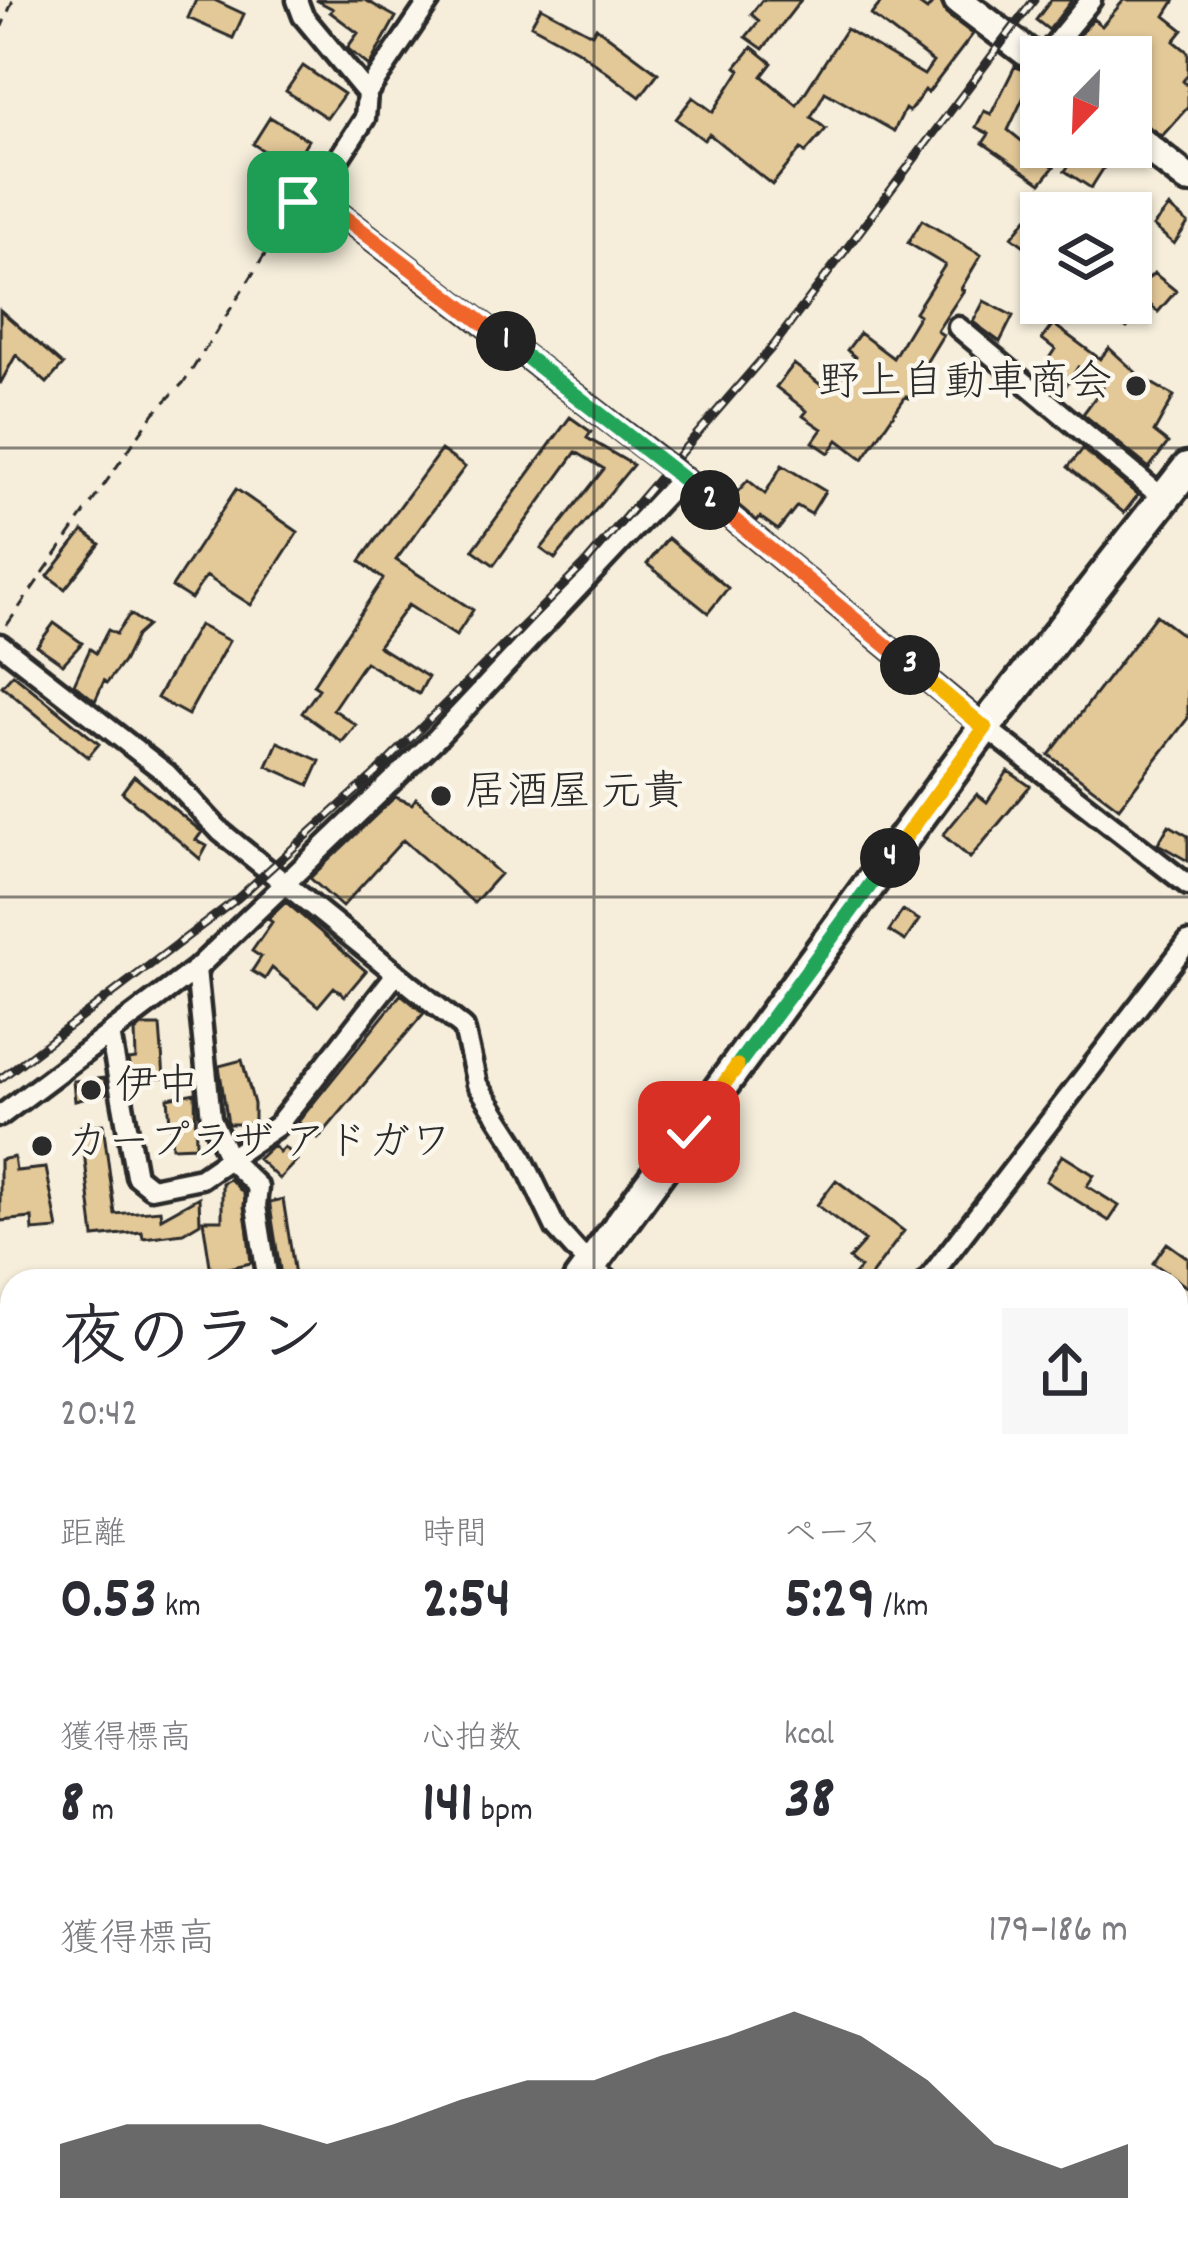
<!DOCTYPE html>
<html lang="ja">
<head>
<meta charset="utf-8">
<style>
  body { margin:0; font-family:Dekko,"Klee One",sans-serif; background:#f7f7f7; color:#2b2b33; height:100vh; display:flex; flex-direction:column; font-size:45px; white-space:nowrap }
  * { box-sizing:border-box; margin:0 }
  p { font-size:39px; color:#7c7c81 }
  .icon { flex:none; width:66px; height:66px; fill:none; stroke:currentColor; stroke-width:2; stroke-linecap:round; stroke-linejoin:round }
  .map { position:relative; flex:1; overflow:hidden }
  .sheet { position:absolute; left:0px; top:1269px; width:1188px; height:975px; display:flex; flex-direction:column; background:#fff; border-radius:36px 36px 0 0; box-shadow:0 3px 9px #0004 }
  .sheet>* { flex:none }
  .needle { width:78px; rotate:203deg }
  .controls { position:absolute; left:1020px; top:36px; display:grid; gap:24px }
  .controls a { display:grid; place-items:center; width:132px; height:132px; border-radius:0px; background:#fff; box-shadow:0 3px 9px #0004; font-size:60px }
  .pin { position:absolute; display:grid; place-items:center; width:102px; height:102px; color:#fff; margin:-51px; border-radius:24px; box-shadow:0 6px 18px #0006 }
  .km { position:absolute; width:60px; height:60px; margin:-30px; border-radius:50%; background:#222; color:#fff; font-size:33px; line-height:60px; text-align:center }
  .round { display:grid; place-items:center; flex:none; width:126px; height:126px; border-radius:0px; background:#f7f7f7 }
  .headline { display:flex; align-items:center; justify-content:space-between; height:204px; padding:0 60px }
  h1 { font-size:66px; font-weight:700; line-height:90px }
  .metrics { display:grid; grid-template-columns:repeat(3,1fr); gap:18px; height:204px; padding:12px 60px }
  .metrics div { display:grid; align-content:center }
  .metrics b { font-size:60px; font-weight:700 }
  .metrics small { font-size:33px; font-weight:400 }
  .metrics p { font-size:33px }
  .chart { height:336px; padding:24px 60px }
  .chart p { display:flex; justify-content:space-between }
  .chart svg { width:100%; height:216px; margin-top:12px; fill:#2b2b2b; opacity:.7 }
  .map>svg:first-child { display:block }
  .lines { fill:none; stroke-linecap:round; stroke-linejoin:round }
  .stream { stroke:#5f8999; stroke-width:4.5 }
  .building { fill:#e3c898; stroke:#2b2b2b; stroke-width:3 }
  .minor-casing { stroke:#2b2b2b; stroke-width:27 }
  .tertiary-casing { stroke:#2b2b2b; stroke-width:33 }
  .secondary-casing { stroke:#2b2b2b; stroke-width:36 }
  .primary-casing { stroke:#2b2b2b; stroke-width:39 }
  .path { stroke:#2b2b2b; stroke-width:3; stroke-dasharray:12 9; stroke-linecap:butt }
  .minor { stroke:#fbf7ec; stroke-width:18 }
  .tertiary { stroke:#fbf7ec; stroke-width:24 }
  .secondary { stroke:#fbf7ec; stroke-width:27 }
  .primary { stroke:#fbf7ec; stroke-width:30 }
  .rail-casing { stroke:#2b2b2b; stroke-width:9 }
  .rail { stroke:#fbf7ec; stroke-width:4.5; stroke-dasharray:14; stroke-linecap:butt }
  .split-1-casing { stroke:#fff; stroke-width:24 }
  .split-2-casing { stroke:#fff; stroke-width:24 }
  .split-3-casing { stroke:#fff; stroke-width:24 }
  .split-4-casing { stroke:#fff; stroke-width:24 }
  .split-5-casing { stroke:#fff; stroke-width:24 }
  .split-6-casing { stroke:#fff; stroke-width:24 }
  .split-1 { stroke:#f0652b; stroke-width:15 }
  .split-2 { stroke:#22a559; stroke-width:15 }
  .split-3 { stroke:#f0652b; stroke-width:15 }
  .split-4 { stroke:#f5b400; stroke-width:15 }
  .split-5 { stroke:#22a559; stroke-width:15 }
  .split-6 { stroke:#f5b400; stroke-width:15 }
  .grid { fill:none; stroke:#2b2b2b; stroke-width:3; stroke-opacity:0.55 }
  .poi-dot { fill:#2b2b2b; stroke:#fbf7ec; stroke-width:4.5 }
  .labels { text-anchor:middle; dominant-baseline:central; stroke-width:9; stroke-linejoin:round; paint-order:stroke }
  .poi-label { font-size:42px; fill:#2b2b2b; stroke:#fbf7ec; text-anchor:start }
</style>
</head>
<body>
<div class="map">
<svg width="1188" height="2242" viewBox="0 0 1188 2242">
  <rect width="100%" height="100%" fill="#f6eedb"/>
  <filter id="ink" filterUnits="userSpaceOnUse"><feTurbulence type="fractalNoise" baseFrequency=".00833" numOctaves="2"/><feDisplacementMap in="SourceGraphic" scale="24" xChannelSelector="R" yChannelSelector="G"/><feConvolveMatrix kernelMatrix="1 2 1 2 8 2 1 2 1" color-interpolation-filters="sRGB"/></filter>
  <g filter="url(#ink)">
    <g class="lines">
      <!-- stream -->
      <path class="stream" d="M0 1744 12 1750
        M231 2232 233 2242"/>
    </g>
    <!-- building -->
    <path class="building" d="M196 0H214L244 14 233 38 188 18Z
      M316 0H365L396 17 369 66 347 48 358 33 330 12 333 9Z
      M762 0H801L763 49 746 37 759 21 751 14Z
      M883 0H913L927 10 935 0H940L946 14 973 34 928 93 925 90 909 112 905 109 894 131 825 92 811 117 826 129 805 153 801 149 772 185 709 134 704 140 676 119 693 97 713 112 740 70 736 67 752 47 772 63 762 76 797 105 846 29 924 75 933 62 871 15Z
      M1051 0H1072L1049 30 1036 20Z
      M1124 0H1175L1165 16 1183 30 1174 41 1188 52V74L1183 81 1188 86V107L1162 136 1131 116V57H1061L1093 19 1102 26Z
      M541 7 592 34 596 27 658 73 640 97 577 50 531 25Z
      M303 66 344 94 327 118 286 91Z
      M1015 66 1041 81V96L1028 88 1008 130 1054 167 1041 183 983 143 989 134 976 127 984 111 991 114Z
      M270 117 308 140 291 168 253 144Z
      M1081 147H1117L1091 188 1065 171Z
      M1169 207 1188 223 1174 244 1153 226Z
      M1027 218 1041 228V258L1012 237Z
      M922 220 981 255 961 289 964 290 937 331 943 335 918 376 922 380 909 398 906 396 863 459 838 440 829 453 813 442 822 429 803 416 807 411 776 387 794 364 830 392 855 357 847 350 860 333 893 358 919 315 915 312 945 265 908 243Z
      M1131 263 1149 278 1154 273 1176 291 1158 312 1147 302 1127 328 1094 303H1131Z
      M984 301 1013 316 1000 342 973 322Z
      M0 310 63 365 47 383 16 355 0 384Z
      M1053 324 1100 359 1109 348 1141 377 1174 396 1154 432 1168 443 1149 468 1083 414 1103 387 1078 367 1062 392 1037 376 1055 349 1042 339Z
      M570 417 591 432 587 438 633 465 555 559 541 549 604 469 576 452 494 565 473 550Z
      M1083 449 1138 495 1124 513 1068 467Z
      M441 450 465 467 396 560 473 610 456 636 408 605 378 646 428 677 419 694 365 662 333 709 356 725 342 742 302 713 319 689 313 685 383 579 360 561Z
      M782 465 825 491 811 514 797 506 778 530 760 517 757 521 731 499 748 480 765 494Z
      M236 489 298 532 251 605 206 576 191 599 172 587Z
      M83 531 100 544 65 589 48 576Z
      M668 538 728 588 708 613 647 564Z
      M130 614 147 626 136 636 123 662 107 683 104 681 95 701 74 684 90 649 96 653 108 630 116 634Z
      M1156 615 1188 639V718L1119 808 1049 755Z
      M54 623 82 643 63 664 37 646Z
      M199 625 229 641 188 715 157 698Z
      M13 674 99 744 88 757 2 686Z
      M278 742 320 761 309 785 267 766Z
      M1008 771 1030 786 970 858 943 835 977 794 987 802Z
      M134 776 202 832 196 840 207 846 200 859 122 792Z
      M395 797 412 804 416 798 500 874 474 903 403 840 342 907 310 878Z
      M1169 825 1188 836V861L1158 844Z
      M286 902 366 971 345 996 334 987 318 1006 272 968 265 979 252 971 261 957 252 951 272 922 268 919Z
      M903 910 919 920 905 941 889 931Z
      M401 994 424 1013 318 1139 298 1122Z
      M142 1026H160L164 1078 133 1081 129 1060 136 1059 135 1032Z
      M242 1060 254 1104V1124H228L219 1066Z
      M104 1078 107 1093 75 1101 73 1081Z
      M195 1093 196 1146 172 1147 168 1098Z
      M103 1124 115 1214 160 1210 161 1218 199 1197 200 1223 183 1233 143 1238 142 1232 94 1237 81 1126Z
      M273 1145 279 1152 284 1147 297 1160 279 1179 258 1159Z
      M1062 1155 1094 1175 1087 1186 1119 1206 1109 1221 1046 1181Z
      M14 1157 16 1171 46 1168 58 1229 33 1231 32 1218 0 1221V1160Z
      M230 1179 244 1194 251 1263 211 1272 203 1220H222V1183Z
      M836 1180 904 1231 867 1281 854 1275 860 1268 849 1259 865 1241 817 1205Z
      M283 1199 295 1275 281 1276 270 1206V1202Z
      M1167 1243 1188 1258V1288L1153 1263Z"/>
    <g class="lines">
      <!-- minor casing -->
      <g class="minor-casing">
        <path id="minor" d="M297 0 303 16 367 93
          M430 0 367 93 365 118 315 195 682 477 985 727 1188 885
          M1044 57 1091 0
          M958 327 1164 499
          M0 644 166 773 221 832 464 1028 477 1084 515 1143 556 1228 590 1266 609 1281
          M196 969 211 1118 229 1159 258 1187 256 1206 268 1281
          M110 1033 136 1176 151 1188 201 1178 277 1126 396 974
          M0 1116 196 969 437 738 682 477
          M927 1281 1188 942
          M1176 1930 1188 1943
          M0 2158 12 2148
          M127 2242 131 2232
          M519 2242 530 2232"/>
      </g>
      <!-- tertiary casing -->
      <g class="tertiary-casing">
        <path id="tertiary" d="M0 1404 12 1416"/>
      </g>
      <!-- secondary casing -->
      <g class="secondary-casing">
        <path id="secondary" d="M958 0 1041 63
          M1131 134 1188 179
          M0 2055 12 2038"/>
      </g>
      <!-- primary casing -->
      <g class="primary-casing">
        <path id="primary" d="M579 1281 985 727 1188 468
          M1176 1388 1188 1373
          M699 2232 704 2242"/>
      </g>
      <!-- path -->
      <path class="path" d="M0 31 13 0
        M7 625 154 413 185 381 297 204
        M0 1941 12 1957"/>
      <!-- minor -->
      <use href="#minor" class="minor"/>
      <!-- tertiary -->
      <use href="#tertiary" class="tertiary"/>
      <!-- secondary -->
      <use href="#secondary" class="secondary"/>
      <!-- primary -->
      <use href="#primary" class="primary"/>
      <!-- rail casing -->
      <g class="rail-casing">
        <path id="rail" d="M0 1079 238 898 377 772 584 565 774 345 1034 0"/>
      </g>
      <!-- rail -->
      <use href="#rail" class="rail"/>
    </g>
  </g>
  <g class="lines" filter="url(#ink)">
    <!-- split-1 casing -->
    <g class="split-1-casing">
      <path id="split-1" d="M298 202 315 195 506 341"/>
    </g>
    <!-- split-2 casing -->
    <g class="split-2-casing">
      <path id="split-2" d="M506 341 710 500"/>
    </g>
    <!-- split-3 casing -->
    <g class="split-3-casing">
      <path id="split-3" d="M710 500 910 665"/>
    </g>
    <!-- split-4 casing -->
    <g class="split-4-casing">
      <path id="split-4" d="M890 858 985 728 910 665"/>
    </g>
    <!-- split-5 casing -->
    <g class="split-5-casing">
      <path id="split-5" d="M737 1066 890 858"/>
    </g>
    <!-- split-6 casing -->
    <g class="split-6-casing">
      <path id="split-6" d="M689 1132 737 1066"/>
    </g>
    <!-- split-1 -->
    <use href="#split-1" class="split-1"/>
    <!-- split-2 -->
    <use href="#split-2" class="split-2"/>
    <!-- split-3 -->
    <use href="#split-3" class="split-3"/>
    <!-- split-4 -->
    <use href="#split-4" class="split-4"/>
    <!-- split-5 -->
    <use href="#split-5" class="split-5"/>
    <!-- split-6 -->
    <use href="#split-6" class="split-6"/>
  </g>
  <!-- grid -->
  <path class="grid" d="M594 0V1281M0 448H1188M0 897H1188M0 1345H12M1176 1345H1188M0 1794H12M1176 1794H1188M594 2232V2242"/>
  <!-- markers -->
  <g class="poi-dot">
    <circle cx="1136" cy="386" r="12"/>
    <circle cx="441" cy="796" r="12"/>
    <circle cx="91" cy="1090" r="12"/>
    <circle cx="42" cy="1146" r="12"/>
  </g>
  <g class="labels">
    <!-- poi labels -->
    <g class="poi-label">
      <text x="1112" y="386" text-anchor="end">野上自動車商会</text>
      <text x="465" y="796">居酒屋 元貴</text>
      <text x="115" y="1090">伊中</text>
      <text x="66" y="1146">カープラザ アドガワ</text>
    </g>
  </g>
</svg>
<div class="controls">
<a><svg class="needle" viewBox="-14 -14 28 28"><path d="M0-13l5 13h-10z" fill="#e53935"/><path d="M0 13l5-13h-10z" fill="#7c7c81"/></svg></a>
<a><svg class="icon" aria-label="layers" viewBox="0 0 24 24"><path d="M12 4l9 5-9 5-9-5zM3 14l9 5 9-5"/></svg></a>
</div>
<div class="pin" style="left:298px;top:202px;background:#1e9e55"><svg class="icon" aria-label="arrive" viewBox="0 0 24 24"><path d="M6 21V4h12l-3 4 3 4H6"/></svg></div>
<div class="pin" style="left:689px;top:1132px;background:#d93025"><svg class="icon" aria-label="check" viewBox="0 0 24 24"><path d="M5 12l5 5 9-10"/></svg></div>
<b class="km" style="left:506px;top:341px">1</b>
<b class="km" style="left:710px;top:500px">2</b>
<b class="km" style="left:910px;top:665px">3</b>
<b class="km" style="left:890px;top:858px">4</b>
<section class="sheet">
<div class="headline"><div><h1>夜のラン</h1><p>20:42</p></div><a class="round"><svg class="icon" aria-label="share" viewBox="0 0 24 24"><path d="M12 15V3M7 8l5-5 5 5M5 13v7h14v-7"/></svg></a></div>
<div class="metrics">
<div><p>距離</p><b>0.53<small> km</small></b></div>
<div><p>時間</p><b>2:54</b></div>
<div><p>ペース</p><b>5:29<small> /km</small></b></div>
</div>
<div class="metrics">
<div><p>獲得標高</p><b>8<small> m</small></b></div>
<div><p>心拍数</p><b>141<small> bpm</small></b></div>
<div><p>kcal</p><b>38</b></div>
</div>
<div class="chart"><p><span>獲得標高</span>179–186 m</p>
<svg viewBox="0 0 160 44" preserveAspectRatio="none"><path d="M0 44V33L10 29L20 29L30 29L40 33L50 29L60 24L70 20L80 20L90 15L100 11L110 6L120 11L130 20L140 33L150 38L160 33V44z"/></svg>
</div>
</section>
</div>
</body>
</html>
